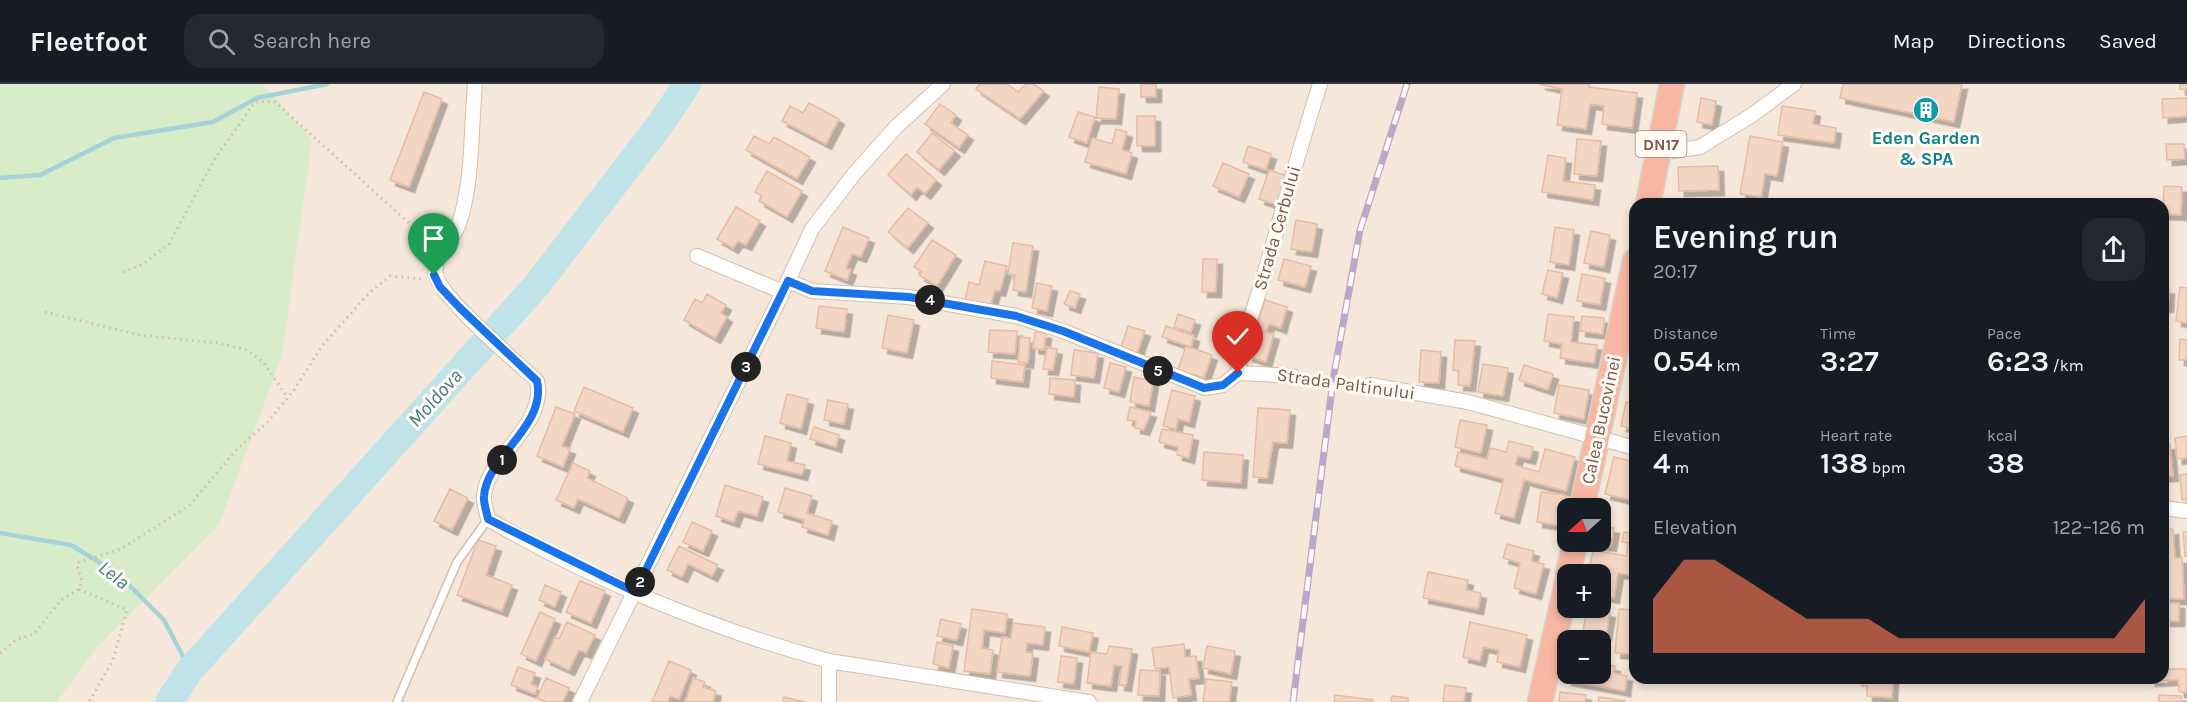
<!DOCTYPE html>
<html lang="en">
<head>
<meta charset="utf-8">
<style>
  body { margin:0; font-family:Karla,sans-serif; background:#242831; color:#f1f3f6; height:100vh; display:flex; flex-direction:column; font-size:22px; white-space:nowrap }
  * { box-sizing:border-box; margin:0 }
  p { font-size:20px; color:#9ea1a6 }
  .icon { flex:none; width:33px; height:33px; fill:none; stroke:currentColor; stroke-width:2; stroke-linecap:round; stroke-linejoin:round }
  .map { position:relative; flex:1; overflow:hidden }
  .drawer { position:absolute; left:1629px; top:114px; width:540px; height:486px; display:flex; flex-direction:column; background:#171b24; border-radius:18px; box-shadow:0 3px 9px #0003 }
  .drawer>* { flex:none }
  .needle { width:39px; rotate:249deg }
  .buttons { position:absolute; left:1557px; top:414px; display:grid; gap:12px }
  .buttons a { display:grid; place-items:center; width:54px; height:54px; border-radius:12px; background:#171b24; box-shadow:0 3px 9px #0003; font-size:30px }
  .pin { position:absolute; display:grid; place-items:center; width:51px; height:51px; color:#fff; margin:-62px -26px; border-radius:50% 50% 50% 0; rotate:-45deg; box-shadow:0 0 6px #0007 }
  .pin .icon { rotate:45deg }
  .km { position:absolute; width:30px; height:30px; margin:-15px; border-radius:50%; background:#222; color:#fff; font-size:16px; line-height:30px; text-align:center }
  .round { display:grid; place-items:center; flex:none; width:63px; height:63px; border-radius:18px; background:#242831 }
  .overview { display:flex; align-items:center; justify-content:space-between; height:102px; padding:0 24px }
  h1 { font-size:33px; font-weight:600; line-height:45px }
  .metrics { display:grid; grid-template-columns:repeat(3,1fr); gap:9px; height:102px; padding:6px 24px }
  .metrics div { display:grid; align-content:center }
  .metrics b { font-size:30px; font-weight:600 }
  .metrics small { font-size:16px; font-weight:400 }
  .metrics p { font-size:16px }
  .chart { height:168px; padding:12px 24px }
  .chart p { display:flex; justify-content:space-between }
  .chart svg { width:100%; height:108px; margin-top:6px; fill:#e76f51; opacity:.7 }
  header { display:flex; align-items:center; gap:36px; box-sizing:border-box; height:84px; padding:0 30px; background:#171b24; border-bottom:2px solid #363941 }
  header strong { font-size:28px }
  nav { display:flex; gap:33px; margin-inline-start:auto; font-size:21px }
  .search { width:420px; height:54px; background:#242831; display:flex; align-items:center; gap:15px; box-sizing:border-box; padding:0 21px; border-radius:18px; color:#9ea1a6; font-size:22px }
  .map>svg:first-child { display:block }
  .residential { fill:#f5e8da; fill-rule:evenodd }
  .green { fill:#d8ecc9 }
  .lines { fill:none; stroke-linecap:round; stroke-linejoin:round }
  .stream { stroke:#a5d3da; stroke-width:4.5 }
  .river { stroke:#bfe3e8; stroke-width:28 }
  .building { fill:#f3d5c3; stroke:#e6bba3; stroke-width:1.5; filter:url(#shadow) }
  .lane-casing { stroke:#d1beb0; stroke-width:10 }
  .street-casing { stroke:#d1beb0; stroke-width:16 }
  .highway-casing { stroke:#dad1cd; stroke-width:27 }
  .path { stroke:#d9b8a5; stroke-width:3; stroke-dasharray:1.5 4.5; stroke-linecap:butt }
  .lane { stroke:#fff; stroke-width:7 }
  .street { stroke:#fff; stroke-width:14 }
  .highway { stroke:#f7b7a3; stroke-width:24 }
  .rail-casing { stroke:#b9a8c9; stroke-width:7 }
  .rail { stroke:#fffaf3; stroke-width:4.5; stroke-dasharray:14; stroke-linecap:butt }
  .route-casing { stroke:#fff; stroke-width:12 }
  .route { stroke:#1a73e8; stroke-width:8 }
  .labels { text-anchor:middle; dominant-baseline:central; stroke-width:6; stroke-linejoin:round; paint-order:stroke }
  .shield { fill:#fffaf3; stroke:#a28b7f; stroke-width:1.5 }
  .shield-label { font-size:16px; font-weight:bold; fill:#7a5c4d }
  .culture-label { font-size:18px; font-weight:bold; fill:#0d838f; stroke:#fffaf3 }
  .street-label { font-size:18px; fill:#7a5c4d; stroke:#fffaf3 }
  .water-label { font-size:20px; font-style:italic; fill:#437c86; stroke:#fffaf3 }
</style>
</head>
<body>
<header>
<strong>Fleetfoot</strong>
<div class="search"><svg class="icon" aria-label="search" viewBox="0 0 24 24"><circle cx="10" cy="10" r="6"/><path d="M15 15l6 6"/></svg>Search here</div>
<nav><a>Map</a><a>Directions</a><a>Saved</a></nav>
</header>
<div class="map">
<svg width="2187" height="618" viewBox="0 0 2187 618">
  <defs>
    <filter id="shadow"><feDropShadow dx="5.5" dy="5.5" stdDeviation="0" flood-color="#0004"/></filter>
  </defs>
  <rect width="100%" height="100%" fill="#fdf6ec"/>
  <!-- residential -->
  <path class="residential" d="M263 0H2187V618H57L97 564 312 57ZM1635 120H2163V594H1635ZM1568 424H1600V458H1568ZM1568 490H1600V524H1568ZM1568 556H1600V590H1568Z"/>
  <!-- green -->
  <path class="green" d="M0 0H263L312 56 282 272 220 439 97 564 57 618H0Z"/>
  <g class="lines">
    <!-- stream -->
    <path class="stream" d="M0 94 40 91 114 54 213 38 257 14 327 0
      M0 449 71 461 117 489 164 536 190 586"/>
    <!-- river -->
    <path class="river" d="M169 618 190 586 536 202 662 38 687 0"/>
  </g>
  <!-- building -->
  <path class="building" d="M979 0H1007L1018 8 1026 0H1033L1044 7 1020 35 976 5Z
    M1141 0H1156V13H1141Z
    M1539 0H1590L1589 3 1637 9 1632 44 1602 40 1604 22 1590 20 1586 45 1557 41 1562 5Z
    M1843 0H1962L1954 38 1840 14Z
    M2180 0H2187V6L2180 5Z
    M1099 3 1119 5 1116 35 1096 34Z
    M424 8 442 15 409 103 390 96Z
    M1701 14 1716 17 1712 41 1697 38Z
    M2187 14V32L2163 34 2162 15Z
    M809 19 839 35 826 60 782 37 790 22 803 29Z
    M940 20 956 31 951 39 968 51 959 64 925 40Z
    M1782 22 1815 27 1813 40 1836 44 1834 59 1778 51Z
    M1078 28 1095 33 1087 59 1069 53Z
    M1137 32H1155V62H1137Z
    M1116 45 1127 48 1122 66 1132 69 1126 90 1085 78 1092 54 1112 60Z
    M932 49 955 67 939 86 917 68Z
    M754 52 769 60 774 53 810 73 797 95 746 66Z
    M1750 52 1783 58 1777 92 1765 90 1761 113 1740 110Z
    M1577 55 1601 57 1597 92 1574 90Z
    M2166 60H2184L2185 75 2167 76Z
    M1248 62 1271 70 1266 86 1243 78Z
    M906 70 936 96 925 110 917 103 911 111 888 91Z
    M1548 71 1566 74 1563 97 1595 101 1593 116 1542 108Z
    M1223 79 1249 90 1239 113 1213 102Z
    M1718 82 1719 106 1679 107 1678 83Z
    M1269 86 1287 92 1277 121 1259 115Z
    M767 87 802 107 787 133 759 117 762 112 755 108Z
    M2164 102 2182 103 2181 131 2163 130Z
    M1761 114 1776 117V120H1760Z
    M736 123 760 137 746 161 738 157 733 164 717 155Z
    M908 124 928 139 908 164 888 148Z
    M1296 136 1317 140 1312 168 1291 165Z
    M843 143 869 154 861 173 852 170 846 184 851 186 847 196 825 187Z
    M1555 143 1574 146 1569 181 1550 178Z
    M1591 147 1610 151 1604 183 1584 179Z
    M932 156 956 171 937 202 919 191 922 188 914 183Z
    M1013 159 1033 162 1026 208 1013 206 1015 191 1008 190Z
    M1203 175H1217L1216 208H1202Z
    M1284 175 1311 182 1305 203 1278 196Z
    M985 177 1007 182 1000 207 995 206 990 224 965 217 969 198 979 201Z
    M1548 186 1563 189 1557 214 1542 210Z
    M1582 190 1605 194 1600 221 1577 217Z
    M1037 199 1052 202 1047 227 1032 224Z
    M2180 203 2187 204V239L2176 237Z
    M2163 204 2169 205 2168 223H2163Z
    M1070 207 1080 210 1075 224 1064 220Z
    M707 210 726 221 721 229 727 233 715 254 684 236 695 215 702 219Z
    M1265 216 1287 223 1281 244 1269 240 1266 248 1274 250 1266 278 1247 272Z
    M819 222 847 225 844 248 816 244Z
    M1178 230 1195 236 1191 248 1174 243Z
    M1548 230 1574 233 1571 258 1597 261 1594 279 1560 274 1562 260 1544 257Z
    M888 231 914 236 907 269 882 264Z
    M1582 232 1604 234 1603 250 1580 247Z
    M1128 242 1145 247 1137 269 1121 263Z
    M1166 242 1194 252 1191 263 1162 253Z
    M990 246 1017 247 1015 270 988 268Z
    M1035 248 1046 249 1044 266 1033 264Z
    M1020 253 1030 254 1028 279 1018 278Z
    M2180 255 2187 256V276H2179Z
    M1455 256 1475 257 1470 302 1458 301 1459 287 1453 286Z
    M1186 262 1212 271 1204 294 1178 286Z
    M1047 263 1057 265 1053 286 1043 285Z
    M1074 266 1098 269 1094 294 1071 291Z
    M1421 266 1441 268 1439 299 1419 298Z
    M992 277 1025 281 1023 298 991 294Z
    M1110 279 1126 283 1119 308 1104 304Z
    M1483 280 1508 284 1503 312 1478 308Z
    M1524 281 1553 290 1548 306 1519 296Z
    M1134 293 1153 297 1149 322 1130 318Z
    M1050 294 1075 296 1074 313 1049 310Z
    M1559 301 1589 306 1584 335 1554 329Z
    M584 303 633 324 623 348 574 327Z
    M1172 306 1195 312 1189 338 1178 335 1176 345 1163 342Z
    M787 310 808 315 801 345 780 339Z
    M828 316 848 320 844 340 824 336Z
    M1626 318 1635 320V345L1621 342Z
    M556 323 575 330 562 362 570 365 563 383 537 372Z
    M1130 323 1151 328 1144 346 1135 344 1136 337 1127 336Z
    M1258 324 1290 326 1287 359 1273 358 1267 394 1253 393Z
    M1460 336 1487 341 1481 369 1455 363Z
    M814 343 839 351 836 363 810 355Z
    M1162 345 1193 351 1189 374 1177 371 1178 363 1159 358Z
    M765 352 791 359 787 377 805 381 802 391 758 380Z
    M2187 352V374L2177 375 2175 354Z
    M1509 357 1533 363 1530 375 1518 372 1515 381 1539 388 1545 365 1575 373 1566 407 1524 396 1514 434 1495 429 1504 395 1455 382 1458 368 1487 375 1490 364 1506 368Z
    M2170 360 2173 392H2163V361Z
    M1204 368 1243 371 1241 399 1202 396Z
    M1614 373 1635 378 1634 417 1605 410Z
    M573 379 590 387 587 394 628 414 619 434 578 415 574 424 556 416Z
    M2187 390V415L2182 416 2180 391Z
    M725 401 763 413 757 432 738 427 734 438 716 432Z
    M785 404 812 412 807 429 832 437 828 451 802 443 804 436 778 428Z
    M450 405 468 414 452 446 434 437Z
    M1541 408 1566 411 1562 442 1537 438Z
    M692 438 712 447 703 467 683 458Z
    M1600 442 1614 444 1611 462 1595 460 1600 458Z
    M2173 445 2175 474H2182L2184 515H2165L2163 446Z
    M1624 448 1635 450V502L1631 501 1632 491 1618 489 1614 514 1600 511V490H1588L1593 466 1626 472 1629 459 1622 458Z
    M2183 448H2187V472H2185Z
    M478 456 496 462 486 491 512 501 502 527 457 511Z
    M1507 460 1534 467 1531 477 1544 480 1536 510 1514 504 1520 479 1503 474Z
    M679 462 718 481 712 492 688 480 682 493 667 486Z
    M1428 488 1468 496 1466 506 1481 509 1478 525 1423 514Z
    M580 497 605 507 591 539 566 528Z
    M545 501 561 508 555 523 539 516Z
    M2166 519H2179V537H2165Z
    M1587 524 1610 528 1606 551 1583 547Z
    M972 525 1007 530 1005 549 984 546 982 564 993 566 990 590 964 587Z
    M1619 525 1635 526V570L1615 569Z
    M540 528 555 535 536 577 521 570Z
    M941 535 961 540 957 556 937 552Z
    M567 538 595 551 586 569 579 566 569 586 545 575 555 553 559 555Z
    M1470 538 1527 551 1520 583 1497 578 1499 566 1483 563 1480 577 1463 573Z
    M1013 539 1045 543 1043 561 1027 559 1026 568 1033 569 1030 592 997 588 1002 553 1011 554Z
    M1062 543 1093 549 1089 568 1059 562Z
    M937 558 953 562 949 584 933 580Z
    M1184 560 1185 573 1196 572 1199 594 1189 595 1191 611 1173 614 1169 583 1155 585 1152 564Z
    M1109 562 1132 565 1126 602 1119 601 1122 582 1114 581 1111 602 1087 599 1091 568 1107 570Z
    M1207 562 1235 567 1231 590 1203 584Z
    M1061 572 1077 574 1074 600 1058 598Z
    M669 577 691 586 679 615 670 612 668 618H652Z
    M1600 579 1615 582 1614 589 1627 592 1625 607 1566 596 1568 588 1600 590Z
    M518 583 535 589 531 600 538 603 535 610 511 601Z
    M2163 585H2187V608H2179L2178 596 2150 597V594H2163Z
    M1140 586 1160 587 1159 612 1138 611Z
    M546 594 569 604 563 618H546L537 614Z
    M693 594 705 598 703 603 716 607 713 618H685Z
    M1863 594H1893L1892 614 1867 612V602H1862Z
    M1206 595 1232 598 1229 618H1203Z
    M1445 601 1466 604 1464 618H1443Z
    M1560 608 1586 611 1585 618H1559Z
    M1335 611 1373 616V618H1334Z
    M2159 611 2181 612V618H2159Z
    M1392 612 1408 614V618H1391Z
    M784 613 805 618H783Z
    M1599 613 1625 617V618H1598Z"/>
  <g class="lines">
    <!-- lane casing -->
    <g class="lane-casing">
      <path id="lane" d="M397 618 457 478 488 435"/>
    </g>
    <!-- street casing -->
    <g class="street-casing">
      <path id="street" d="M475 0C471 41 473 104 458 142 451 159 432 171 436 191 440 213 517 278 537 297 547 342 487 372 484 412 483 419 487 428 488 435 593 496 712 545 829 577L1089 618
        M1659 69 1700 63 1752 31 1794 0
        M697 172 783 208
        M788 197 812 207 909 213 1016 232 1063 247 1205 304 1223 301 1238 289 1293 292
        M1238 289C1242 254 1255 223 1265 188 1283 125 1300 62 1320 0
        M1370 301 1468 318 1635 364
        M2163 424 2187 427
        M829 577V618
        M580 618 777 220 812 145 854 90 896 43 943 0"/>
    </g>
    <!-- highway casing -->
    <g class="highway-casing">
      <path id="highway" d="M1648 120 1672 0
        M1582 424 1635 177
        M1568 490 1575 458
        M1540 618 1568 495"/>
    </g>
    <!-- path -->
    <path class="path" d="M123 188 143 180 169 160 214 76 255 18 274 17 430 158
      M45 228 139 251 218 259 247 266 263 278 288 314
      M1306 293 1356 299
      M79 505 127 526 113 576 89 618
      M0 569 17 555 34 550 61 516 79 505 82 497 77 482 79 478 121 465 190 421 237 365 267 339 294 306 322 262 369 209 390 192 423 195"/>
    <!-- lane -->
    <use href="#lane" class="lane"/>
    <!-- street -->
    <use href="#street" class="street"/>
    <!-- highway -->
    <use href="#highway" class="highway"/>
    <!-- rail casing -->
    <g class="rail-casing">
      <path id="rail" d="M1293 618 1333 296 1360 146 1407 0"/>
    </g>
    <!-- rail -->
    <use href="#rail" class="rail"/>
  </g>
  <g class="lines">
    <!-- route casing -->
    <g class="route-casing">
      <path id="route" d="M434 191 440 203 460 224 537 297C547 342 487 372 484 412 483 419 487 428 488 435L635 508 788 197 812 207 909 213 1016 232 1063 247 1204 304 1223 301 1238 289"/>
    </g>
    <!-- route -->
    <use href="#route" class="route"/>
  </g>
  <!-- icons -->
  <defs>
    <g id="building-disc" transform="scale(1.35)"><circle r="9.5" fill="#0f9aa8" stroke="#fffaf3"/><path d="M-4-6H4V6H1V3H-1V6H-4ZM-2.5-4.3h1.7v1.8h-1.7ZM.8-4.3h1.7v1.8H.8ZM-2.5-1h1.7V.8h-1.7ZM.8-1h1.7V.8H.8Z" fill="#fff"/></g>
  </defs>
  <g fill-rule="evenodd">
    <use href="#building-disc" x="1926" y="26"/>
  </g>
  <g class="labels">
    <!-- shield labels -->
    <rect class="shield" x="1635.5" y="47" width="51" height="26" rx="4.5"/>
    <g class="shield-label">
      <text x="1661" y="60">DN17</text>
    </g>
    <!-- culture labels -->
    <g class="culture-label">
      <text x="1926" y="54">Eden Garden<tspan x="1926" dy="21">&amp; SPA</tspan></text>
    </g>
    <!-- street labels -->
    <g class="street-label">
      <text transform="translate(1277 144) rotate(-74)">Strada Cerbului</text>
      <text transform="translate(1346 300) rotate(8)">Strada Paltinului</text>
      <text transform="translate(1601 336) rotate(-78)">Calea Bucovinei</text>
    </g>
    <!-- water labels -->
    <g class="water-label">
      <text transform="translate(435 314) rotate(-48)">Moldova</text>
      <text transform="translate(114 491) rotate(38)">Lela</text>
    </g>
  </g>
</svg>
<div class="buttons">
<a><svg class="needle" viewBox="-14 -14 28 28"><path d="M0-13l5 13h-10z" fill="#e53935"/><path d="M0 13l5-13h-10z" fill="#9ea1a6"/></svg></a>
<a>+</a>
<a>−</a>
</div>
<div class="pin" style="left:434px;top:191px;background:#1e9e55"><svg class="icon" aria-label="arrive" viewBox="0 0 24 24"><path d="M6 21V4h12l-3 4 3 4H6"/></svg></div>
<div class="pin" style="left:1238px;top:289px;background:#d93025"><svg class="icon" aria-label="check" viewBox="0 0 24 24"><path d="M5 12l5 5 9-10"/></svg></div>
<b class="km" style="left:502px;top:376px">1</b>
<b class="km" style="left:640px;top:498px">2</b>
<b class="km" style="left:746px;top:283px">3</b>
<b class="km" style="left:930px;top:216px">4</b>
<b class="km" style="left:1158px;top:287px">5</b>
<section class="drawer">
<div class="overview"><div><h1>Evening run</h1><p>20:17</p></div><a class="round"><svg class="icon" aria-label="share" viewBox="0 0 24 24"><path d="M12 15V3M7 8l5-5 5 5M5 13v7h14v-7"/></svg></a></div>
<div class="metrics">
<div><p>Distance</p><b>0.54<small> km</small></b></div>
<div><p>Time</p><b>3:27</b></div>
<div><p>Pace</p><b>6:23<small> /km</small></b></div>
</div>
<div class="metrics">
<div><p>Elevation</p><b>4<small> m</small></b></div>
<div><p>Heart rate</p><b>138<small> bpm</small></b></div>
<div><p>kcal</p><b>38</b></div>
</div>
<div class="chart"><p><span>Elevation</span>122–126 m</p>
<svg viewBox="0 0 160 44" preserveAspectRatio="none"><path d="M0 44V22L10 6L20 6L30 14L40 22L50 30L60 30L70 30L80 38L90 38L100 38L110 38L120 38L130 38L140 38L150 38L160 22V44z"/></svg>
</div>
</section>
</div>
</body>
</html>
